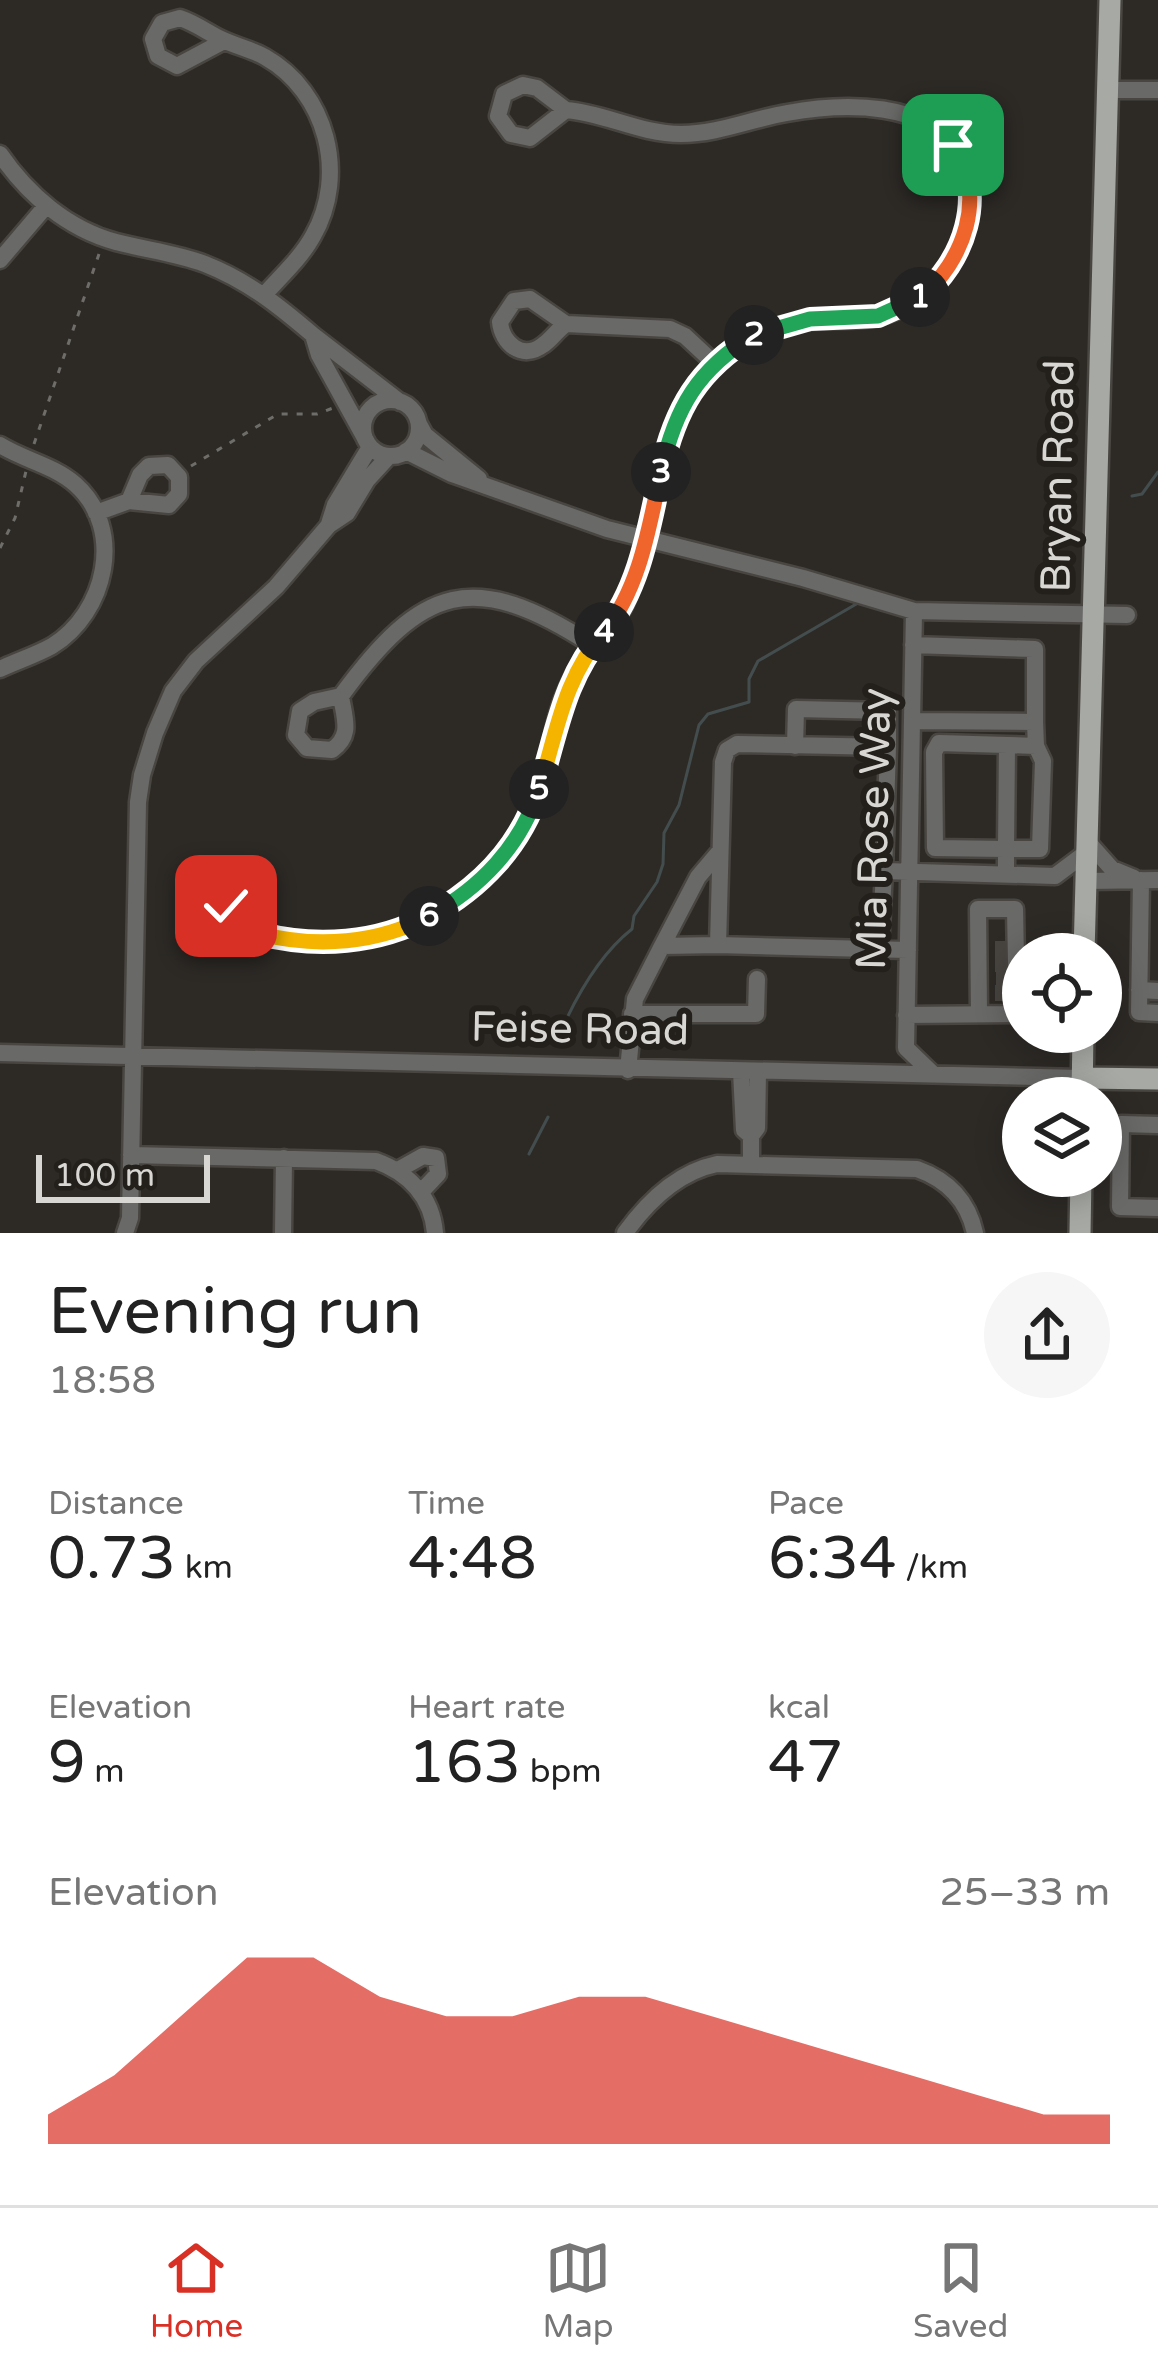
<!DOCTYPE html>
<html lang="en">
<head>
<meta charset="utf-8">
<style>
  body { margin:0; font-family:"Varela Round",sans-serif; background:#f6f6f6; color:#222; height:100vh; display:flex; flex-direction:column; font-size:45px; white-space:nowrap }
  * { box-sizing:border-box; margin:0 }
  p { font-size:39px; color:#767676 }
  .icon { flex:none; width:66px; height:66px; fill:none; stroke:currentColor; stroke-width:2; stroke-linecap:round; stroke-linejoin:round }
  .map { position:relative; height:1233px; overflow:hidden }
  .side { display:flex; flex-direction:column; background:#fff; flex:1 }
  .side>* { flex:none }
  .tools { position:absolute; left:1002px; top:933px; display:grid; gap:24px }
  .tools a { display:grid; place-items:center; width:120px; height:120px; border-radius:50%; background:#fff; box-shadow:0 6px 30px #0003; font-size:60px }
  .scale { position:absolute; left:36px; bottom:30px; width:174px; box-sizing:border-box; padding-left:12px; border:6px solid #d9d7d4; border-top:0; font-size:33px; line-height:42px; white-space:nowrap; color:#d9d7d4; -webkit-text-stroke:9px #23201c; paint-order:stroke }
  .pin { position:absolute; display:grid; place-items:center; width:102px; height:102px; color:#fff; margin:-51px; border-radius:24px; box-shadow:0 6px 18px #0006 }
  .km { position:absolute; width:60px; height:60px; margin:-30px; border-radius:50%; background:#222; color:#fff; font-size:33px; line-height:60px; text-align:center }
  .round { display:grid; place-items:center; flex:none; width:126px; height:126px; border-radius:63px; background:#f6f6f6 }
  .head { display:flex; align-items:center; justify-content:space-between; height:204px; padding:0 48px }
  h1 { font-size:66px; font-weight:600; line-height:90px }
  .metrics { display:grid; grid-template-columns:repeat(3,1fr); gap:18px; height:204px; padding:12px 48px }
  .metrics div { display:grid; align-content:center }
  .metrics b { font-size:60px; font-weight:600 }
  .metrics small { font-size:33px; font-weight:400 }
  .metrics p { font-size:33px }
  .chart { height:336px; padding:24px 48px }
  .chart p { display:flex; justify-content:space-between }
  .chart svg { width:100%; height:216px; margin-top:12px; fill:#d93025; opacity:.7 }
  .tab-bar { display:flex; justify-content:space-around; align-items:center; height:168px; border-top:3px solid #e0e0e0; background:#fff; font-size:33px; color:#767676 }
  .tab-bar a { display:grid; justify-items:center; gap:6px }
  .tab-bar .on { color:#d93025 }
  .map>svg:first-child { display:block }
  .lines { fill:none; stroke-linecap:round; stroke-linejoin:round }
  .stream { stroke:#444d4e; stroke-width:3 }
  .minor-tunnel { stroke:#474440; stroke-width:16; stroke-dasharray:16 8; stroke-linecap:butt }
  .minor-casing { stroke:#494642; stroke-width:21 }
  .major-casing { stroke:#494642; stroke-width:26 }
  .path { stroke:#6f6d69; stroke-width:3; stroke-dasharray:6 9; stroke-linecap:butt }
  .minor { stroke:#696a68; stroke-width:16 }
  .major { stroke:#a7a9a4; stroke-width:21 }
  .split-1-casing { stroke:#fff; stroke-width:24 }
  .split-2-casing { stroke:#fff; stroke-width:24 }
  .split-3-casing { stroke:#fff; stroke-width:24 }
  .split-4-casing { stroke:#fff; stroke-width:24 }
  .split-5-casing { stroke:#fff; stroke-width:24 }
  .split-6-casing { stroke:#fff; stroke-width:24 }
  .split-7-casing { stroke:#fff; stroke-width:24 }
  .split-8-casing { stroke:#fff; stroke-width:24 }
  .split-1 { stroke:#f0652b; stroke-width:15 }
  .split-2 { stroke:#22a559; stroke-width:15 }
  .split-3 { stroke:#22a559; stroke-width:15 }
  .split-4 { stroke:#f0652b; stroke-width:15 }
  .split-5 { stroke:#f5b400; stroke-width:15 }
  .split-6 { stroke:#22a559; stroke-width:15 }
  .split-7 { stroke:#f5b400; stroke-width:15 }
  .split-8 { stroke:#f5b400; stroke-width:15 }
  .labels { text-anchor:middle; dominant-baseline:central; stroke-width:12; stroke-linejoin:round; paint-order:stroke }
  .street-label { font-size:42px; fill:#d9d7d4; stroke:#23201c }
</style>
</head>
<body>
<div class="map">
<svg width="1158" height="1233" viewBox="0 0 1158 1233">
  <rect width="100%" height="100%" fill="#2d2a26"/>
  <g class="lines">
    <!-- stream -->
    <path class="stream" d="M1132 496 1142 494 1158 472
      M557 1040C574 1000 599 955 632 929L634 916 657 882 663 864 664 833 679 805 699 725 708 714 749 702V679L758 661 858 603
      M529 1154 548 1117"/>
    <!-- minor-tunnel -->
    <path class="minor-tunnel" d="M995 949H1008
      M995 964H1007
      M996 979H1007
      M995 993H1007"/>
    <!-- minor casing -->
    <g class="minor-casing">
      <path id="minor" d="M224 41 177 66 158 56 153 39 162 23 180 18C195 23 207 32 221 39 235 46 251 49 265 57 327 92 348 175 313 236 301 258 281 276 265 294
        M523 85 537 88 566 110 530 138 511 134 498 116 504 94Z
        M1107 90H1158
        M0 154C28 195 68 229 116 242 146 250 176 253 205 264 248 281 279 306 313 335
        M0 260 46 206
        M530 299 566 324C557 330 552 339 543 345 522 361 502 343 500 322L514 301Z
        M566 324 670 329 685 336 713 362
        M363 428a28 28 0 1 1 56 0a28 28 0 1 1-56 0Z
        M419 424 425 435 479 479
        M367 442 319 355 313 335 400 402
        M0 445C24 460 53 465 75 484 126 529 106 613 52 646 36 655 17 661 0 669
        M406 451 452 474 607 529 803 578 914 611 1127 615
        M96 513 129 501 169 505 179 494V477L168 465 149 466 140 475 129 501
        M329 524 335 505 370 447
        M914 611 906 1048 933 1074
        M341 696C422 585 473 568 592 645
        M341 696C344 718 353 735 332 750L307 748 296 735 300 711 314 702Z
        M912 721 1035 722V649L913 645
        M1035 722 1036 746 1043 761 1040 849H1006L1007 745 1036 746
        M795 746 796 709 888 711V747
        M1088 842 1112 869 1134 878
        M1006 874V849L935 848 934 752 939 743 1007 745
        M1141 880 1139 1012 1158 1013
        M1086 881 1158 880
        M263 935 229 907 211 910 204 921 208 937 220 944C235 943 249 935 264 935 288 936 312 944 336 942 425 935 497 884 534 803 549 770 550 733 563 699 571 679 581 659 594 643 603 632 616 621 623 608 631 593 635 573 640 557 658 503 659 441 690 393 708 365 734 342 766 330 799 317 830 322 864 319 911 314 949 281 963 237 971 213 973 180 961 157 931 99 841 103 787 113 751 119 718 134 681 134 640 134 605 113 566 110
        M718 945 662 946 698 877 720 851
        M880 949 884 871
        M908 950 718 945 723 762 727 750 737 744 888 747 884 871 1055 876 1087 852
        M1139 990 1158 991
        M632 1014H756L757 979
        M906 1015 1017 1014 1015 909H978L979 1014
        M0 1053 1082 1078
        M628 1070 635 999 662 946
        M741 1071 744 1130 751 1136
        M1158 1125 1121 1124 1120 1207 1158 1208
        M131 1155 376 1161C409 1173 432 1197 435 1233
        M751 1165V1136L757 1128 758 1072
        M398 1170 423 1156 436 1158 438 1174 421 1192
        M125 1233 130 1218 138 802 142 775 155 733 173 691 196 661 276 587 329 525 347 513 367 480 389 456
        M283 1233 284 1158
        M625 1233C648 1201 678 1172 717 1164L917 1169C948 1180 968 1201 975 1233"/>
    </g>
    <!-- major casing -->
    <g class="major-casing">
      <path id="major" d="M1084 954 1110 0
        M1082 1078 1158 1079
        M1082 1098 1083 1032
        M1080 1233 1081 1176"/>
    </g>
    <!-- path -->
    <path class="path" d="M34 444 99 254
      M191 466 278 414H317L333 408
      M0 548 15 518 26 471"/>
    <!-- minor -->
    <use href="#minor" class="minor"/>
    <!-- major -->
    <use href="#major" class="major"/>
  </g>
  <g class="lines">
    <!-- split-1 casing -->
    <g class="split-1-casing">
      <path id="split-1" d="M920 297C964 263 988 194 953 145"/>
    </g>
    <!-- split-2 casing -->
    <g class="split-2-casing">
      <path id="split-2" d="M754 335 810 319 878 316 920 297"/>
    </g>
    <!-- split-3 casing -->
    <g class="split-3-casing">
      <path id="split-3" d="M661 472C675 408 698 369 754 335"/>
    </g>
    <!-- split-4 casing -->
    <g class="split-4-casing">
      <path id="split-4" d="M604 632C640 588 649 527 661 472"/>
    </g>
    <!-- split-5 casing -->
    <g class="split-5-casing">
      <path id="split-5" d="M539 789C557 733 563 679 604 632"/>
    </g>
    <!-- split-6 casing -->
    <g class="split-6-casing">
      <path id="split-6" d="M429 916C480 888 521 846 539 789"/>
    </g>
    <!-- split-7 casing -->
    <g class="split-7-casing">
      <path id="split-7" d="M261 934C316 948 378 944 429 916"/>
    </g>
    <!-- split-8 casing -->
    <g class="split-8-casing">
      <path id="split-8" d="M226 906 261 934"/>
    </g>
    <!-- split-1 -->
    <use href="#split-1" class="split-1"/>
    <!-- split-2 -->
    <use href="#split-2" class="split-2"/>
    <!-- split-3 -->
    <use href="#split-3" class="split-3"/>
    <!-- split-4 -->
    <use href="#split-4" class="split-4"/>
    <!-- split-5 -->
    <use href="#split-5" class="split-5"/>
    <!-- split-6 -->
    <use href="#split-6" class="split-6"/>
    <!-- split-7 -->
    <use href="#split-7" class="split-7"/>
    <!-- split-8 -->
    <use href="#split-8" class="split-8"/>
  </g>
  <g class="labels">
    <!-- street labels -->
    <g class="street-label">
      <text transform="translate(1058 476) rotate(-89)">Bryan Road</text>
      <text transform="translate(874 829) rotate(-89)">Mia Rose Way</text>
      <text transform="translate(580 1029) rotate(1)">Feise Road</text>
    </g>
  </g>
</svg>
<div class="tools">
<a><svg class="icon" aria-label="locate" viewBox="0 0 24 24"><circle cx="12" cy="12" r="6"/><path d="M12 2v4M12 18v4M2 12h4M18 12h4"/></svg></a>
<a><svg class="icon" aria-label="layers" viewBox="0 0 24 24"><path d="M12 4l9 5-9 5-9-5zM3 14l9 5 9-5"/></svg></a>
</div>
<div class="scale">100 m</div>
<div class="pin" style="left:953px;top:145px;background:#1e9e55"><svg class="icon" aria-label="arrive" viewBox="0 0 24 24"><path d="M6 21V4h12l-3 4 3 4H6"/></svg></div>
<div class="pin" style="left:226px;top:906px;background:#d93025"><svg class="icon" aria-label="check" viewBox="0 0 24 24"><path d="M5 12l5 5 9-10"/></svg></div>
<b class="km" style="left:920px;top:297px">1</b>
<b class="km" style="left:754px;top:335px">2</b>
<b class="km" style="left:661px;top:472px">3</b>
<b class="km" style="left:604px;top:632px">4</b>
<b class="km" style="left:539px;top:789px">5</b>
<b class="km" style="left:429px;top:916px">6</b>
</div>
<section class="side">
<div class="head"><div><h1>Evening run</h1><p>18:58</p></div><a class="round"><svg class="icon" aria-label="share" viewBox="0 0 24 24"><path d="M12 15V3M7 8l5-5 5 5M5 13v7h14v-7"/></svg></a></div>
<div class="metrics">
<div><p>Distance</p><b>0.73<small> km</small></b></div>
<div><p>Time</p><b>4:48</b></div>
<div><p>Pace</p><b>6:34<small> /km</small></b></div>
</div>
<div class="metrics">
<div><p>Elevation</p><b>9<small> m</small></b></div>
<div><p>Heart rate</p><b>163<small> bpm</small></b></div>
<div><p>kcal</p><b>47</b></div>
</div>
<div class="chart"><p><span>Elevation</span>25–33 m</p>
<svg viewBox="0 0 160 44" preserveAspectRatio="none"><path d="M0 44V38L10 30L20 18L30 6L40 6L50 14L60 18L70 18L80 14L90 14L100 18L110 22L120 26L130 30L140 34L150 38L160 38V44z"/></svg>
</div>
</section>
<nav class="tab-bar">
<a class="on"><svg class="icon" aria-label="home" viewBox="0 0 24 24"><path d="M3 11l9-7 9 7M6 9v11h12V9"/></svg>Home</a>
<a><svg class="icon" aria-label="map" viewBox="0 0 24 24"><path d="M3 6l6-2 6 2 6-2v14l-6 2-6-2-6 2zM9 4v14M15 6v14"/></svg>Map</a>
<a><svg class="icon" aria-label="saved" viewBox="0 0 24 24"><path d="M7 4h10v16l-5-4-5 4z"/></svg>Saved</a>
</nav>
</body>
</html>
